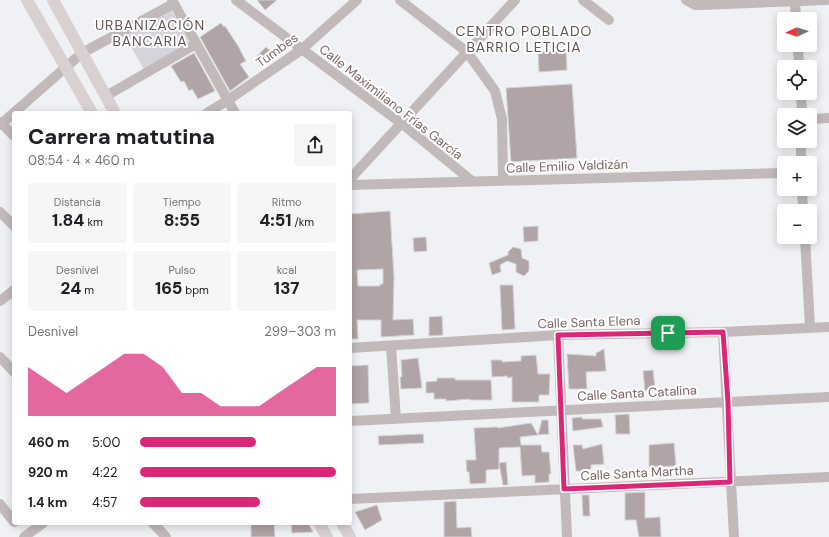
<!DOCTYPE html>
<html lang="es">
<head>
<meta charset="utf-8">
<style>
  body { margin:0; font-family:"DM Sans",sans-serif; background:#f6f6f6; color:#202124; height:100vh; display:flex; flex-direction:column; font-size:15px; white-space:nowrap }
  * { box-sizing:border-box; margin:0 }
  p { font-size:13px; color:#757577 }
  .icon { flex:none; width:22px; height:22px; fill:none; stroke:currentColor; stroke-width:2; stroke-linecap:round; stroke-linejoin:round }
  .map { position:relative; flex:1; overflow:hidden }
  .panel { position:absolute; left:12px; top:111px; width:340px; height:414px; display:flex; flex-direction:column; background:#fff; border-radius:4px; box-shadow:0 2px 10px #0003 }
  .panel>* { flex:none }
  .needle { width:26px; rotate:267deg }
  .buttons { position:absolute; left:777px; top:12px; display:grid; gap:8px }
  .buttons a { display:grid; place-items:center; width:40px; height:40px; border-radius:4px; background:#fff; box-shadow:0 2px 10px #0003; font-size:20px }
  .pin { position:absolute; display:grid; place-items:center; width:34px; height:34px; color:#fff; margin:-17px; border-radius:8px; box-shadow:0 2px 6px #0006 }
  .round { display:grid; place-items:center; flex:none; width:42px; height:42px; border-radius:4px; background:#f6f6f6 }
  .head { display:flex; align-items:center; justify-content:space-between; height:68px; padding:0 16px }
  h1 { font-size:22px; font-weight:800; line-height:30px }
  .figures { display:grid; grid-template-columns:repeat(3,1fr); gap:6px; height:68px; padding:4px 16px }
  .figures div { display:grid; align-content:center; border-radius:4px; background:#f6f6f6; text-align:center }
  .figures b { font-size:17px; font-weight:800 }
  .figures small { font-size:11px; font-weight:400 }
  .figures p { font-size:11px }
  .chart { height:112px; padding:8px 16px }
  .chart p { display:flex; justify-content:space-between }
  .chart svg { width:100%; height:72px; margin-top:4px; fill:#db2777; opacity:.7 }
  ul { padding:0 16px; list-style:none; font-size:13px }
  li { display:grid; grid-template-columns:64px 48px 1fr; align-items:center; height:30px }
  li i { height:10px; border-radius:5px; background:#db2777 }
  .map>svg:first-child { display:block }
  .green { fill:#d5d4dd }
  .building { fill:#b1a4a6; stroke:#d2d3d5; fill-rule:evenodd }
  .lines { fill:none; stroke-linecap:round; stroke-linejoin:round }
  .minor { stroke:#c2baba; stroke-width:10 }
  .major { stroke:#d9d1d1; stroke-width:12 }
  .route-casing { stroke:#fff; stroke-width:8 }
  .route { stroke:#db2777; stroke-width:5 }
  .labels { text-anchor:middle; dominant-baseline:central; stroke-width:4; stroke-linejoin:round; paint-order:stroke }
  .street-label { font-size:13px; fill:#7f6464; stroke:#fff }
  .neighbourhood-label { font-size:14px; letter-spacing:1px; fill:#645252; stroke:#fff }
</style>
</head>
<body>
<div class="map">
<svg width="829" height="537" viewBox="0 0 829 537">
  <rect width="100%" height="100%" fill="#f0f1f4"/>
  <!-- green -->
  <path class="green" d="M170 8 191 45 145 71 124 35Z"/>
  <!-- building -->
  <path class="building" d="M257 0H277L265 10Z
    M221 23 224 27 225 26 240 49V50L246 61 240 64 249 77 230 91 200 37Z
    M266 47 272 52 262 61 257 56Z
    M566 50 567 70 539 72 538 52Z
    M194 53 215 91 198 99 192 89 189 91 184 81 181 82 171 66Z
    M572 84 577 158 511 162 506 88Z
    M390 211 394 277 393 320 413 319 414 335 381 337V320H357L358 339H350V214ZM383 269V284H380V286H358L357 270Z
    M538 226V241L524 242 523 227Z
    M426 237 427 251 414 252 413 238Z
    M513 247 521 249 522 258 529 261V271L524 276 516 272V264L507 261 500 265 501 272 492 275 489 263 508 255V252Z
    M500 285H513L515 329 502 330Z
    M442 316 443 335 429 336V317Z
    M604 349 606 371 586 372 587 389H569L567 354 596 356V353Z
    M536 355 538 374H550L549 395H539V402H512V377L508 378 507 376 492 377 491 360H502V362L521 361V356Z
    M418 358 422 388 401 389 400 377H402L401 360Z
    M368 365 369 403 350 404V366Z
    M653 370 655 387 645 391 643 371Z
    M437 378H455V380H491L492 400H470V399L446 401V399H434V393H426V382L437 381Z
    M629 414 630 434H616L615 415Z
    M582 417V419H601L603 427 573 431 572 418Z
    M542 420H548L549 434 538 435Z
    M531 423 538 435 520 437 521 445H541L542 452H549L551 474H549V482L535 483V475L522 476 520 447 499 448V469L486 470V483L470 484 469 472H467L466 460H476L474 428 497 427 498 428Z
    M423 434 424 443 379 445 378 436Z
    M674 443 676 466 649 467V445Z
    M602 444 604 464 591 465V469L584 470V471H576L573 445H582L583 449Z
    M506 462 508 485H503L499 463Z
    M645 492V518L660 517 661 537H639L636 520H625V493Z
    M582 495H589L590 516H583Z
    M456 501 457 528 471 527 472 537H444V502Z
    M377 505 382 520 365 530 355 512Z
    M251 523H263V525L274 524 275 537H251Z
    M291 523H308L313 532 292 533Z"/>
  <g class="lines">
    <!-- minor -->
    <path class="minor" d="M172 0 235 113
      M236 0 401 123 472 181
      M400 0 467 52 495 91 502 119 503 181
      M583 0 609 20
      M686 0 695 5H702L827 0
      M795 2 796 19
      M798 45 799 67
      M801 93 802 115
      M106 96 196 44
      M207 113 228 100 301 50 357 0
      M810 119 829 118
      M0 122 14 136
      M0 125 82 53 173 4
      M801 163V141
      M350 179 515 0
      M350 185 784 173
      M802 189 803 211
      M0 212 14 226
      M805 237 810 327
      M0 301 14 290
      M723 332 734 537
      M558 335 567 537
      M391 346 396 419
      M350 348 558 335 723 332 829 327
      M0 357 14 372
      M350 421 829 397
      M350 499 829 477
      M0 504 14 522
      M153 523 166 537
      M24 537 43 523"/>
    <!-- major -->
    <path class="major" d="M27 0 92 113
      M53 0 115 113
      M319 523 327 537
      M342 523 350 537"/>
  </g>
  <g class="lines">
    <!-- route casing -->
    <g class="route-casing">
      <path id="route" d="M723 332 728 402 730 482 564 489 558 335Z"/>
    </g>
    <!-- route -->
    <use href="#route" class="route"/>
  </g>
  <g class="labels">
    <!-- street labels -->
    <g class="street-label">
      <text transform="translate(277 50) rotate(-36)">Tumbes</text>
      <text transform="translate(391 102) rotate(38)">Calle Maximiliano Frías García</text>
      <text transform="translate(567 166) rotate(-2)">Calle Emilio Valdizán</text>
      <text transform="translate(589 322) rotate(-2)">Calle Santa Elena</text>
      <text transform="translate(637 393) rotate(-3)">Calle Santa Catalina</text>
      <text transform="translate(637 473) rotate(-3)">Calle Santa Martha</text>
    </g>
    <!-- neighbourhood labels -->
    <g class="neighbourhood-label">
      <text x="150" y="25">URBANIZACIÓN<tspan x="150" dy="16">BANCARIA</tspan></text>
      <text x="524" y="31">CENTRO POBLADO<tspan x="524" dy="16">BARRIO LETICIA</tspan></text>
    </g>
  </g>
</svg>
<div class="buttons">
<a><svg class="needle" viewBox="-14 -14 28 28"><path d="M0-13l5 13h-10z" fill="#e53935"/><path d="M0 13l5-13h-10z" fill="#757577"/></svg></a>
<a><svg class="icon" aria-label="locate" viewBox="0 0 24 24"><circle cx="12" cy="12" r="6"/><path d="M12 2v4M12 18v4M2 12h4M18 12h4"/></svg></a>
<a><svg class="icon" aria-label="layers" viewBox="0 0 24 24"><path d="M12 4l9 5-9 5-9-5zM3 14l9 5 9-5"/></svg></a>
<a>+</a>
<a>−</a>
</div>
<div class="pin" style="left:668px;top:333px;background:#1e9e55"><svg class="icon" aria-label="arrive" viewBox="0 0 24 24"><path d="M6 21V4h12l-3 4 3 4H6"/></svg></div>
<section class="panel">
<div class="head"><div><h1>Carrera matutina</h1><p>08:54 · 4 × 460 m</p></div><a class="round"><svg class="icon" aria-label="share" viewBox="0 0 24 24"><path d="M12 15V3M7 8l5-5 5 5M5 13v7h14v-7"/></svg></a></div>
<div class="figures">
<div><p>Distancia</p><b>1.84<small> km</small></b></div>
<div><p>Tiempo</p><b>8:55</b></div>
<div><p>Ritmo</p><b>4:51<small> /km</small></b></div>
</div>
<div class="figures">
<div><p>Desnivel</p><b>24<small> m</small></b></div>
<div><p>Pulso</p><b>165<small> bpm</small></b></div>
<div><p>kcal</p><b>137</b></div>
</div>
<div class="chart"><p><span>Desnivel</span>299–303 m</p>
<svg viewBox="0 0 160 44" preserveAspectRatio="none"><path d="M0 44V14L10 22L20 30L30 22L40 14L50 6L60 6L70 14L80 30L90 30L100 38L110 38L120 38L130 30L140 22L150 14L160 14V44z"/></svg>
</div>
<ul>
<li><b>460 m</b>5:00<i style="width:59%"></i></li>
<li><b>920 m</b>4:22<i style="width:100%"></i></li>
<li><b>1.4 km</b>4:57<i style="width:61%"></i></li>
</ul>
</section>
</div>
</body>
</html>
